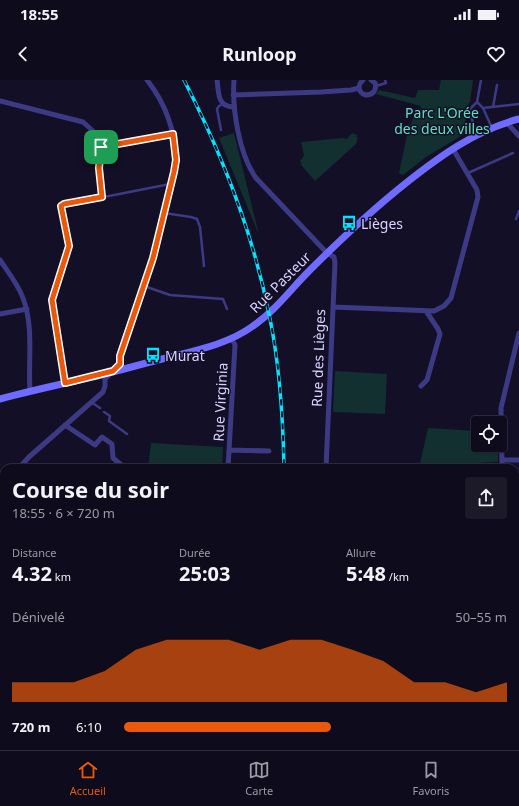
<!DOCTYPE html>
<html lang="fr">
<head>
<meta charset="utf-8">
<style>
  body { margin:0; font-family:"Noto Sans",sans-serif; background:#1c1929; color:#f1f3f6; height:100vh; display:flex; flex-direction:column; font-size:15px; white-space:nowrap }
  * { box-sizing:border-box; margin:0 }
  p { font-size:13px; color:#9b9ba3 }
  .icon { flex:none; width:22px; height:22px; fill:none; stroke:currentColor; stroke-width:2; stroke-linecap:round; stroke-linejoin:round }
  .map { position:relative; flex:1; overflow:hidden }
  .details { position:absolute; left:0px; top:384px; width:519px; height:286px; display:flex; flex-direction:column; background:#0e0b1c; border-radius:12px 12px 0 0; box-shadow:0 1px 3px #0004,0 0 0 1px #2e2b3b }
  .details>* { flex:none }
  .fabs { position:absolute; left:471px; top:336px; display:grid; gap:8px }
  .fabs a { display:grid; place-items:center; width:36px; height:36px; border-radius:4px; background:#0e0b1c; box-shadow:0 1px 3px #0004,0 0 0 1px #2e2b3b; font-size:20px }
  .pin { position:absolute; display:grid; place-items:center; width:34px; height:34px; color:#fff; margin:-17px; border-radius:8px; box-shadow:0 2px 6px #0006 }
  .round { display:grid; place-items:center; flex:none; width:42px; height:42px; border-radius:4px; background:#1c1929 }
  .headline { display:flex; align-items:center; justify-content:space-between; height:68px; padding:0 12px }
  h1 { font-size:22px; font-weight:700; line-height:30px }
  .metrics { display:grid; grid-template-columns:repeat(3,1fr); gap:6px; height:68px; padding:4px 12px }
  .metrics div { display:grid; align-content:center }
  .metrics b { font-size:20px; font-weight:700 }
  .metrics small { font-size:11px; font-weight:400 }
  .metrics p { font-size:11px }
  .chart { height:112px; padding:8px 12px }
  .chart p { display:flex; justify-content:space-between }
  .chart svg { width:100%; height:72px; margin-top:4px; fill:#ea580c; opacity:.7 }
  ul { padding:0 12px; list-style:none; font-size:13px }
  li { display:grid; grid-template-columns:64px 48px 1fr; align-items:center; height:30px }
  li i { height:10px; border-radius:5px; background:#ea580c }
  .status { display:flex; justify-content:space-between; align-items:center; height:28px; padding:0 20px; background:#0e0b1c; direction:ltr }
  .status svg { height:11px; fill:currentColor }
  header { display:flex; justify-content:space-between; align-items:center; height:52px; padding:0 12px; background:#0e0b1c; font-size:18px; font-weight:700 }
  .dock { display:flex; justify-content:space-around; align-items:center; height:56px; border-top:1px solid #2e2b3b; background:#0e0b1c; font-size:11px; color:#9b9ba3 }
  .dock a { display:grid; justify-items:center; gap:2px }
  .dock .selected { color:#ea580c }
  .map>svg:first-child { display:block }
  .green { fill:#12302f }
  .lines { fill:none; stroke-linecap:round; stroke-linejoin:round }
  .lane { stroke:#3d3a85; stroke-width:2.5 }
  .street { stroke:#3d3a85; stroke-width:5 }
  .secondary { stroke:#6f6bff; stroke-width:7 }
  .rail-casing { stroke:#00e5ff; stroke-width:3.5 }
  .rail { stroke:#130f26; stroke-width:2; stroke-dasharray:6; stroke-linecap:butt }
  .route-casing { stroke:#fff; stroke-width:8 }
  .route { stroke:#ea580c; stroke-width:5 }
  .labels { text-anchor:middle; dominant-baseline:central; stroke-width:3; stroke-linejoin:round; paint-order:stroke }
  .park-label { font-size:14px; fill:#5fe0c0; stroke:#130f26 }
  .poi-label { font-size:14px; fill:#d9d4ff; stroke:#130f26; text-anchor:start }
  .street-label { font-size:14px; fill:#d9d4ff; stroke:#130f26 }
</style>
</head>
<body>
<div class="status"><b>18:55</b><svg viewBox="0 0 49 12"><path d="M0 12V9h3v3zM5 12V6h3v6zM10 12V3h3v9zM15 12V0h3v12zM26 1h20v11H26zM47 4h2v5h-2z"/></svg></div>
<header><svg class="icon" aria-label="back" viewBox="0 0 24 24"><path d="M15 5l-7 7 7 7"/></svg>Runloop<svg class="icon" aria-label="heart" viewBox="0 0 24 24"><path d="M12 20l-8-8c-3-5 5-10 8-4 3-6 11-1 8 4z"/></svg></header>
<div class="map">
<svg width="519" height="670" viewBox="0 0 519 670">
  <rect width="100%" height="100%" fill="#130f26"/>
  <!-- green -->
  <path class="green" d="M441 0H473L470 22 465 30 466 53 426 77 403 95 399 93 407 55 416 29 420 30 421 26 376 14 379 10 415 18 418 10H439Z
    M234 53 259 155 219 58Z
    M352 53 357 55 356 57H358L356 64 315 101 302 86 300 80 302 79 304 75 301 62 343 58 347 59Z
    M335 291 387 294 385 334 333 332Z
    M428 348 478 351V353H476L477 371 498 372V382L456 384 455 386 439 384 437 388H419Z
    M151 363 223 367 222 388H148Z
    M0 556 4 557V643L2 650H0Z"/>
  <g class="lines">
    <!-- lane -->
    <path class="lane" d="M376 6 386 3 385 0
      M477 22 481 0
      M493 27 497 5
      M483 28 519 24
      M221 50 217 29 219 26 223 24
      M477 55 469 30 477 22 483 28 492 48
      M101 68 99 89 102 117
      M468 93 513 73
      M164 133 191 137 197 139 200 147 204 186
      M516 139 519 131
      M144 206 170 215 223 219 227 229
      M64 302 52 220 69 166 61 126 64 124 94 119 170 104
      M91 322 100 328
      M104 332 110 336 109 341 127 354
      M79 666 88 670H111
      M67 670 68 666
      M311 670V666"/>
    <!-- street -->
    <path class="street" d="M217 0C219 13 217 26 233 27
      M234 0C232 29 239 74 256 98L327 173 334 177 335 183 326 388
      M363 0C357 5 358 13 366 15 373 15 377 10 375 3L371 0
      M233 15 321 12 351 10 359 8
      M0 21 83 42 92 50 101 67 173 54
      M507 43 519 56
      M0 180C8 192 18 204 23 218 34 247 28 280 30 311
      M333 227 434 231 444 226 451 218 478 117 477 110 453 69
      M0 234 27 229
      M421 306 427 300 440 254 438 249 426 231
      M65 345 95 365 102 357 112 364 113 378 125 388
      M229 370 269 371
      M502 380H519
      M19 388 29 377 103 312 105 306V299L120 284V276L153 179 176 80C175 49 166 24 147 0
      M228 388 235 265 232 259
      M502 388 501 328 519 253
      M0 409 4 405
      M0 479 4 481
      M515 646 519 648
      M191 666V670
      M256 666V670
      M439 666 446 670
      M54 670 55 666
      M516 670 519 663"/>
    <!-- secondary -->
    <path class="secondary" d="M0 319C33 310 67 303 101 295 121 290 142 284 162 279 193 271 227 265 253 246 275 231 291 209 309 191 340 160 372 130 406 103 440 76 476 50 519 39
      M0 552H4
      M515 552H519"/>
    <!-- rail casing -->
    <g class="rail-casing">
      <path id="rail" d="M184 0C221 72 253 154 269 234 280 285 283 336 284 388
        M292 666V670"/>
    </g>
    <!-- rail -->
    <use href="#rail" class="rail"/>
  </g>
  <g class="lines">
    <!-- route casing -->
    <g class="route-casing">
      <path id="route" d="M173 54 176 80 174 92 153 178 120 276V284L113 291 65 303 52 220 69 166 61 126 64 124 102 117 99 88 101 67Z"/>
    </g>
    <!-- route -->
    <use href="#route" class="route"/>
  </g>
  <!-- icons -->
  <defs>
    <g id="bus-bare" transform="scale(1.2)"><path d="M-5-6H5V4H4V6H2V4H-2V6H-4V4H-5ZM-3.5-4V0h7V-4ZM-3.5 1.2v1.5H-2V1.2ZM2 1.2v1.5H3.5V1.2Z" fill="#00e5ff" stroke="#130f26" stroke-width="2.5" paint-order="stroke"/></g>
  </defs>
  <g fill-rule="evenodd">
    <use href="#bus-bare" x="349" y="143"/>
    <use href="#bus-bare" x="153" y="275"/>
  </g>
  <g class="labels">
    <!-- park labels -->
    <g class="park-label">
      <text x="442" y="32">Parc L'Orée<tspan x="442" dy="16">des deux villes</tspan></text>
    </g>
    <!-- poi labels -->
    <g class="poi-label">
      <text x="361" y="143">Lièges</text>
      <text x="165" y="275">Murat</text>
    </g>
    <!-- street labels -->
    <g class="street-label">
      <text transform="translate(280 202) rotate(-45)">Rue Pasteur</text>
      <text transform="translate(318 278) rotate(-88)">Rue des Lièges</text>
      <text transform="translate(220 322) rotate(-87)">Rue Virginia</text>
    </g>
  </g>
</svg>
<div class="fabs">
<a><svg class="icon" aria-label="locate" viewBox="0 0 24 24"><circle cx="12" cy="12" r="6"/><path d="M12 2v4M12 18v4M2 12h4M18 12h4"/></svg></a>
</div>
<div class="pin" style="left:101px;top:67px;background:#1e9e55"><svg class="icon" aria-label="arrive" viewBox="0 0 24 24"><path d="M6 21V4h12l-3 4 3 4H6"/></svg></div>
<section class="details">
<div class="headline"><div><h1>Course du soir</h1><p>18:55 · 6 × 720 m</p></div><a class="round"><svg class="icon" aria-label="share" viewBox="0 0 24 24"><path d="M12 15V3M7 8l5-5 5 5M5 13v7h14v-7"/></svg></a></div>
<div class="metrics">
<div><p>Distance</p><b>4.32<small> km</small></b></div>
<div><p>Durée</p><b>25:03</b></div>
<div><p>Allure</p><b>5:48<small> /km</small></b></div>
</div>
<div class="chart"><p><span>Dénivelé</span>50–55 m</p>
<svg viewBox="0 0 160 44" preserveAspectRatio="none"><path d="M0 44V32L10 32L20 32L30 25L40 12L50 6L60 6L70 6L80 12L90 6L100 6L110 12L120 19L130 32L140 32L150 38L160 32V44z"/></svg>
</div>
<ul>
<li><b>720 m</b>6:10<i style="width:54%"></i></li>
</ul>
</section>
</div>
<nav class="dock">
<a class="selected"><svg class="icon" aria-label="home" viewBox="0 0 24 24"><path d="M3 11l9-7 9 7M6 9v11h12V9"/></svg>Accueil</a>
<a><svg class="icon" aria-label="map" viewBox="0 0 24 24"><path d="M3 6l6-2 6 2 6-2v14l-6 2-6-2-6 2zM9 4v14M15 6v14"/></svg>Carte</a>
<a><svg class="icon" aria-label="saved" viewBox="0 0 24 24"><path d="M7 4h10v16l-5-4-5 4z"/></svg>Favoris</a>
</nav>
</body>
</html>
